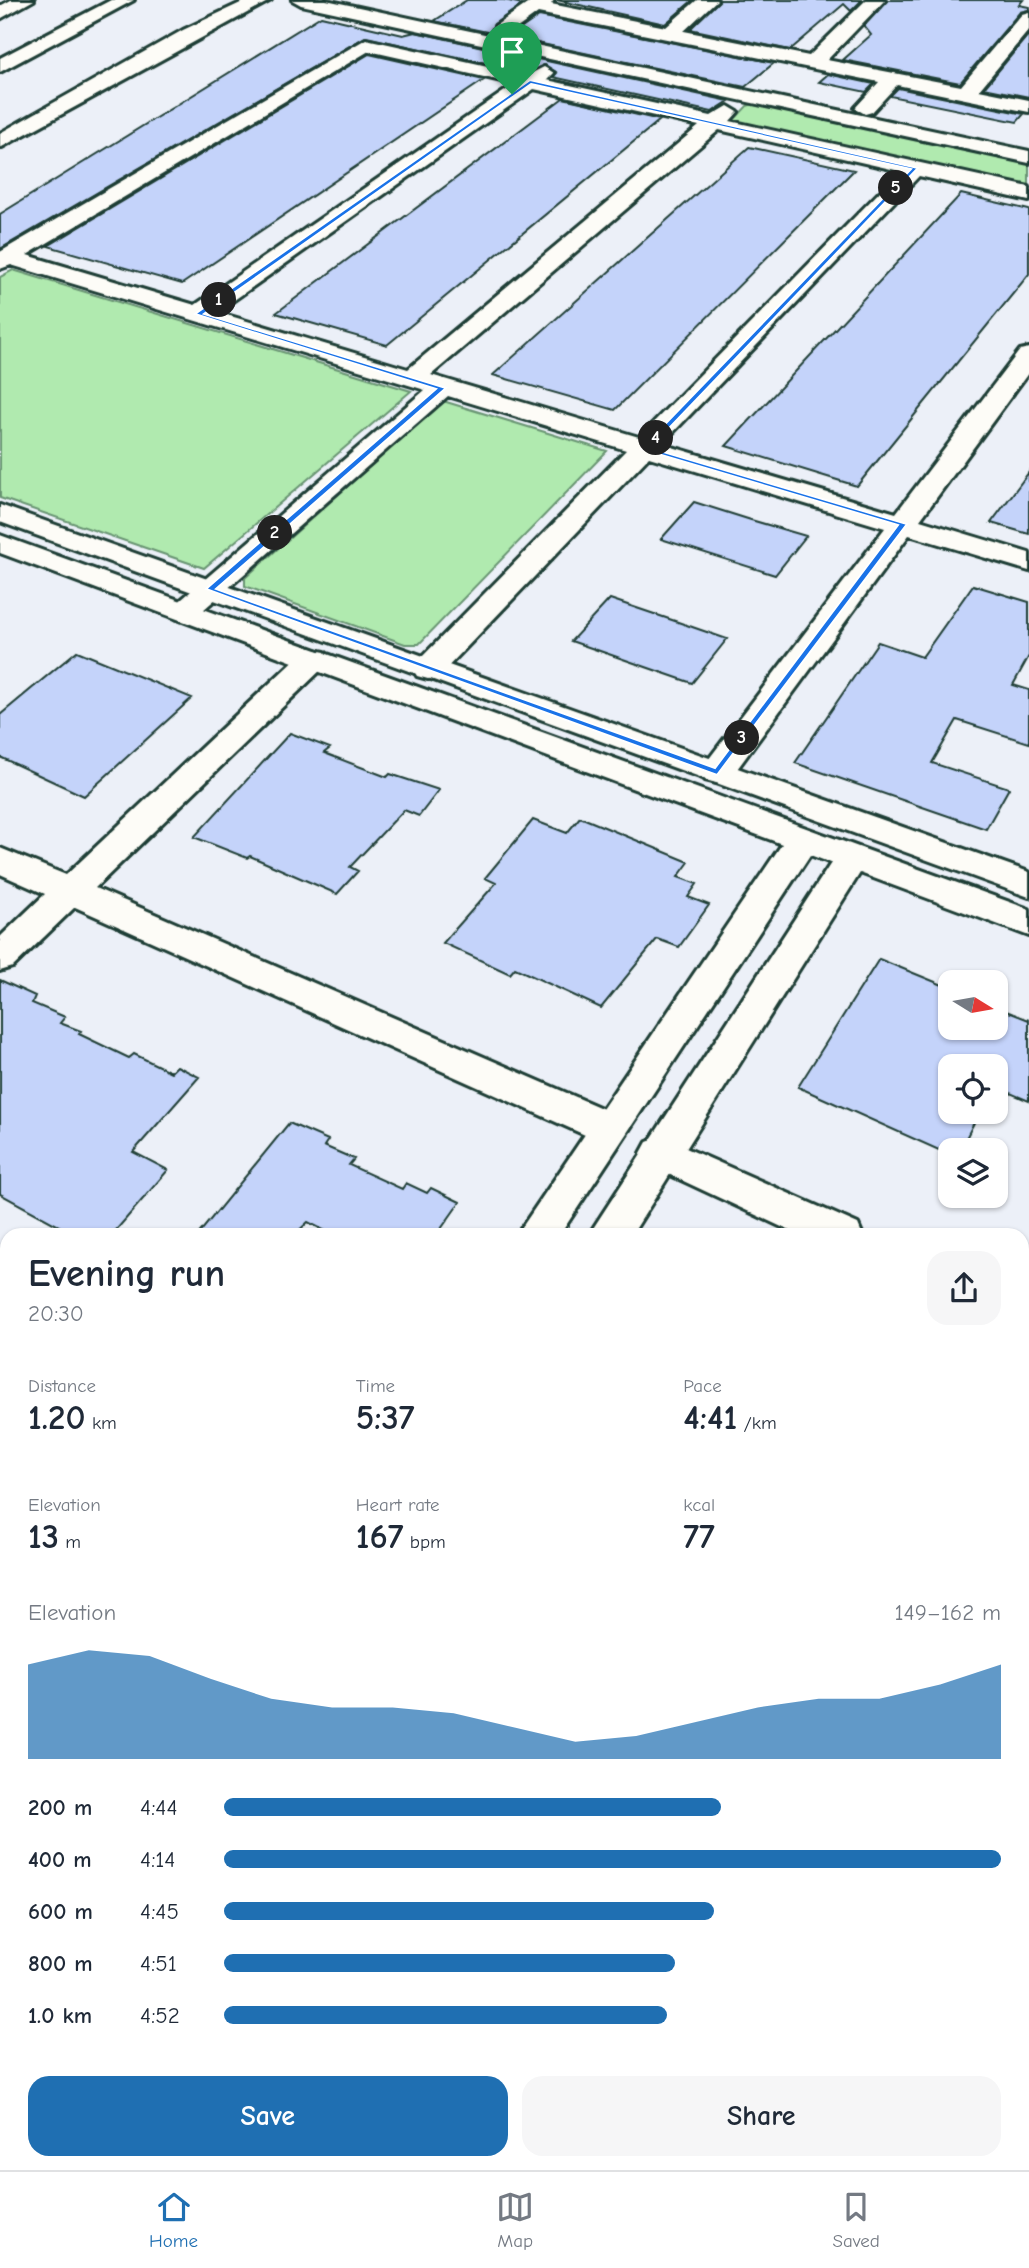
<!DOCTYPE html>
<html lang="en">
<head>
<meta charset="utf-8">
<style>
  body { margin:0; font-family:"Comic Neue",sans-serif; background:#f6f6f7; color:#1f2937; height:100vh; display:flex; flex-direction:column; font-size:26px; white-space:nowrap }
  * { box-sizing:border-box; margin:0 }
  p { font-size:23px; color:#747a83 }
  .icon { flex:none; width:38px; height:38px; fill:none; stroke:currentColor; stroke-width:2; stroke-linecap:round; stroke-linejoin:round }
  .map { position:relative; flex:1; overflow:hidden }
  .details { position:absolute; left:0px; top:1228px; width:1029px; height:942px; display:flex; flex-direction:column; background:#fff; border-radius:21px 21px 0 0; box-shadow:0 2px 5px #0004 }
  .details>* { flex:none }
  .needle { width:46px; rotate:101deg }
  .tools { position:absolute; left:938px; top:970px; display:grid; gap:14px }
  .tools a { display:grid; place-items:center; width:70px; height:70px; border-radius:14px; background:#fff; box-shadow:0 2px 5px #0004; font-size:35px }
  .pin { position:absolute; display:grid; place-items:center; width:60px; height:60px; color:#fff; margin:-72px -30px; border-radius:50% 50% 50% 0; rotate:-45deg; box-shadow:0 0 7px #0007 }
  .pin .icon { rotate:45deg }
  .km { position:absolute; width:35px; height:35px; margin:-18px; border-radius:50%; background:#222; color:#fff; font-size:19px; line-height:35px; text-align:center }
  .round { display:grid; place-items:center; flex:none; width:74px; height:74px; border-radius:21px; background:#f6f6f7 }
  .head { display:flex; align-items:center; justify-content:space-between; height:119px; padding:0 28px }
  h1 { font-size:38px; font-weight:700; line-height:52px }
  .figures { display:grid; grid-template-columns:repeat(3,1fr); gap:10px; height:119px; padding:7px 28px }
  .figures div { display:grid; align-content:center }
  .figures b { font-size:35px; font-weight:700 }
  .figures small { font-size:19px; font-weight:400 }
  .figures p { font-size:19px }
  .chart { height:196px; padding:14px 28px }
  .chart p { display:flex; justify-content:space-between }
  .chart svg { width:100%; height:126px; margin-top:7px; fill:#1f6fb2; opacity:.7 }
  .action { display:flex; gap:14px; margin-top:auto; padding:14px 28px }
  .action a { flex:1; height:80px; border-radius:21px; background:#1f6fb2; color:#fff; font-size:28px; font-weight:700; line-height:80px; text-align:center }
  .action a+a { background:#f6f6f7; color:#1f2937 }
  ul { padding:0 28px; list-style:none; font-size:23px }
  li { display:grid; grid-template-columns:112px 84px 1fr; align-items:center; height:52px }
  li i { height:18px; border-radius:9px; background:#1f6fb2 }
  .menu { display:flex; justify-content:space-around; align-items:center; height:98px; border-top:2px solid #e0e1e3; background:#fff; font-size:19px; color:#747a83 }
  .menu a { display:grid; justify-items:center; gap:4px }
  .menu .selected { color:#1f6fb2 }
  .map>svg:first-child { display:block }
  .green { fill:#b0eaaf; stroke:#689472; stroke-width:2 }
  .building { fill:#c4d3fa; stroke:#1f3d34; stroke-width:2 }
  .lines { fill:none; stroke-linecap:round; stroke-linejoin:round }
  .street-casing { stroke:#1f3d34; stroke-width:6 }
  .secondary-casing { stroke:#1f3d34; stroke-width:6 }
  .highway-casing { stroke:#1f3d34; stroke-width:6 }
  .street { fill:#fdfcf7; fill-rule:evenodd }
  .secondary { fill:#fdfcf7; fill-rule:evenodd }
  .highway { fill:#fdfcf7; fill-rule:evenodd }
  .route { fill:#1a73e8; stroke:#fff; stroke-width:2; fill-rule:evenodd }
</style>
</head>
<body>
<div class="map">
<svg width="1029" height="2170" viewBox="0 0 1029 2170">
  <rect width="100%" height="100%" fill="#ecf0f8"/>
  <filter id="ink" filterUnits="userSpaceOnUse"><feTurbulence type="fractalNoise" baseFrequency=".0143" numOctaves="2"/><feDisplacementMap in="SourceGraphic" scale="14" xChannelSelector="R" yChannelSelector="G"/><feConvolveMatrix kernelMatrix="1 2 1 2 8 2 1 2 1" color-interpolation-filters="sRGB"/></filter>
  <g filter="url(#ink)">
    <!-- green -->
    <path class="green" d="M753 104 1029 163V189L733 121 747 106Z
      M13 270 411 391 204 568 0 498V277Z
      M443 401 607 451 419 644H405L245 586V578Z"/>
    <!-- building -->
    <path class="building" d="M467 0H504L523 4 494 24 492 33 434 21Z
      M557 0H693L665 24Z
      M720 0H862L851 11 844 4 790 50 690 29Z
      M888 0H1023L1019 5 1029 7V10L1020 12 960 83 843 60 871 35 864 26Z
      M321 16 403 35 415 32 729 101 712 112 553 77 557 73 545 65 529 72 365 37 0 249V214Z
      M539 16 774 63 745 87 509 37Z
      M1029 34V97L984 88Z
      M369 54 484 80 182 284 48 246Z
      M828 74 874 84 866 92 819 82Z
      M898 88 1024 114 1017 122 890 96Z
      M563 98 660 120 387 345 276 313Z
      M749 147 854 170 615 410 493 375Z
      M961 194 1029 210V274L857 486 726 446Z
      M1029 472V534L991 523Z
      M694 502 751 520 806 536 775 575 661 539Z
      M973 585 1029 602V656L1013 685 1029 690V743L957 720 932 763 1009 788 986 829 795 763 878 642 922 657Z
      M610 599 675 621 727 639 692 683 571 641Z
      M77 651 192 698 84 796 0 757V715Z
      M290 733 330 748 324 753 387 777 390 774 439 790 419 816 404 810 350 867 358 871 337 894 250 856 247 858 194 837Z
      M580 817 689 862 678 877 697 884 688 897 709 905 679 947 657 939 601 1008 515 968 510 974 443 943 496 883 485 878 533 820 567 833Z
      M879 959 950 988V1027H996V1007L1029 1020V1101L996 1087V1066H950V1111H980L960 1150H950V1155L798 1087Z
      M0 980 35 996 32 1003 65 1017 60 1023 81 1031 79 1034 129 1058 134 1054 171 1072 177 1066 199 1077 133 1152 168 1170 111 1236H77L0 1194Z
      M289 1123 328 1140 324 1146 354 1159 349 1165 402 1189 406 1183 427 1193 431 1188 460 1202 436 1236H335L308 1222 293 1236H197Z"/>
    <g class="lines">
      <!-- street casing -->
      <g class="street-casing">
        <path id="street" d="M533 0H554L551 4 666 27 697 0H717L684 31 809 56 866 0H885L827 60 961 86 1022 14 1029 12V30L979 90 1029 100V112L897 85 872 112 865 114 855 108 879 82 538 13 509 34H495L493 30 495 26Z
          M366 39 528 75 544 67 554 73 547 80 711 116 728 106 738 112 730 121 1029 187V201L919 176 662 444 896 513 1020 350 1029 348V372L920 520 1029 553V571L909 535 729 780 717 783 705 780 701 772 705 764 885 528 649 457 439 676 428 679 417 676 413 669 417 662 626 450 448 396 195 617 185 620 175 617 170 611 175 605 425 390 11 265 0 269V252ZM369 51 515 84 195 305 27 255ZM534 89 699 126 408 369 217 312ZM719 130 900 171 639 437 431 375Z
          M314 650 325 652 329 659 325 666 95 888 622 1117 628 1128 622 1139 608 1144 594 1139 75 907 13 967 0 971V937L45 894 0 874V848L66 875 303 652Z
          M661 1137 858 1224 863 1236H801L647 1164 641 1153 647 1142Z
          M1022 1298 1029 1301V1339L1022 1336Z
          M0 1337 7 1339V1379L0 1377Z
          M1022 1925 1029 1928V1983L1022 1981Z"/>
      </g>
      <!-- secondary casing -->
      <g class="secondary-casing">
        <path id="secondary" d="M247 0H271L0 148V133L183 30Z
          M292 0H326L1029 151V163L301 5Z
          M0 505 1029 872V897L0 522Z
          M0 535 1029 909V936L860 873 631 1236H588L831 863 810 855 559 1236H516L782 844 0 553Z
          M7 1991V2055L0 2058V1994Z
          M7 2135V2163H40L37 2170H0V2138Z"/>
      </g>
      <!-- highway casing -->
      <g class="highway-casing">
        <path id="highway" d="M11 0H34L0 19V6Z
          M111 0H134L0 72V58Z"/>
      </g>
      <!-- street -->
      <use href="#street" class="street"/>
      <!-- secondary -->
      <use href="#secondary" class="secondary"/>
      <!-- highway -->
      <use href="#highway" class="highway"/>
    </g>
  </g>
  <!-- route -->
  <path class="route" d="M530 80 918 168 650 448 907 524 717 775 206 589 436 389 195 314ZM531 84 911 169 641 449 898 525 715 768 216 589 446 388 204 314Z"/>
</svg>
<div class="tools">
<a><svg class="needle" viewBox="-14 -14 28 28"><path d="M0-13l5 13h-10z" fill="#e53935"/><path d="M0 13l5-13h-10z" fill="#747a83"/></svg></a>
<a><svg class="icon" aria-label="locate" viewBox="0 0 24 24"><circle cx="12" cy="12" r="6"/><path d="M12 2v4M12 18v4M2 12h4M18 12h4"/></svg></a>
<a><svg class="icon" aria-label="layers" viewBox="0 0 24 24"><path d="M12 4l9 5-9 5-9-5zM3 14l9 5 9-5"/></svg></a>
</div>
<div class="pin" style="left:512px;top:94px;background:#1e9e55"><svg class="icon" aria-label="arrive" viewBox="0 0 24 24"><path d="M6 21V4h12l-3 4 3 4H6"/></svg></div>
<b class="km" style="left:219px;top:300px">1</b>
<b class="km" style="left:275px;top:533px">2</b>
<b class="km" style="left:742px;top:738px">3</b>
<b class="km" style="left:656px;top:438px">4</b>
<b class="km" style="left:896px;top:188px">5</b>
<section class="details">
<div class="head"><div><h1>Evening run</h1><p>20:30</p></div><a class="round"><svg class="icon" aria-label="share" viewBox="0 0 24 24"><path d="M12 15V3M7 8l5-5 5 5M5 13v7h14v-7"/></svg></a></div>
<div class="figures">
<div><p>Distance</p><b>1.20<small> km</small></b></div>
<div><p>Time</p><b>5:37</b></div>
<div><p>Pace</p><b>4:41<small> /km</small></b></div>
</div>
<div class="figures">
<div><p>Elevation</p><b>13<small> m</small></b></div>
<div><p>Heart rate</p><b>167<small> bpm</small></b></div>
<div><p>kcal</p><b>77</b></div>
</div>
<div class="chart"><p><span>Elevation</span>149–162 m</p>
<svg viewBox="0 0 160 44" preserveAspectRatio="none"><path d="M0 44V11L10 6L20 8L30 16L40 23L50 26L60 26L70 28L80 33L90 38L100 36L110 31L120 26L130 23L140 23L150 18L160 11V44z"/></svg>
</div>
<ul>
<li><b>200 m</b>4:44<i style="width:64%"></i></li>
<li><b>400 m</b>4:14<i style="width:100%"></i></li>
<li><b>600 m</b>4:45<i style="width:63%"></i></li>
<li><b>800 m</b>4:51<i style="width:58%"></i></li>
<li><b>1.0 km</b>4:52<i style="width:57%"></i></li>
</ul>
<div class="action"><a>Save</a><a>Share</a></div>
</section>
</div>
<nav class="menu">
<a class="selected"><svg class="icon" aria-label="home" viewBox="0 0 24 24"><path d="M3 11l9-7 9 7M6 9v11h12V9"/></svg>Home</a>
<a><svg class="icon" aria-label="map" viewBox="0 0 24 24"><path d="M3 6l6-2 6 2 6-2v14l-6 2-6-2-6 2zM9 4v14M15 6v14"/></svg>Map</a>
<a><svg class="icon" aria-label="saved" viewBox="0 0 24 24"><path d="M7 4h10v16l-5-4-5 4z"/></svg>Saved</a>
</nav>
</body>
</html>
